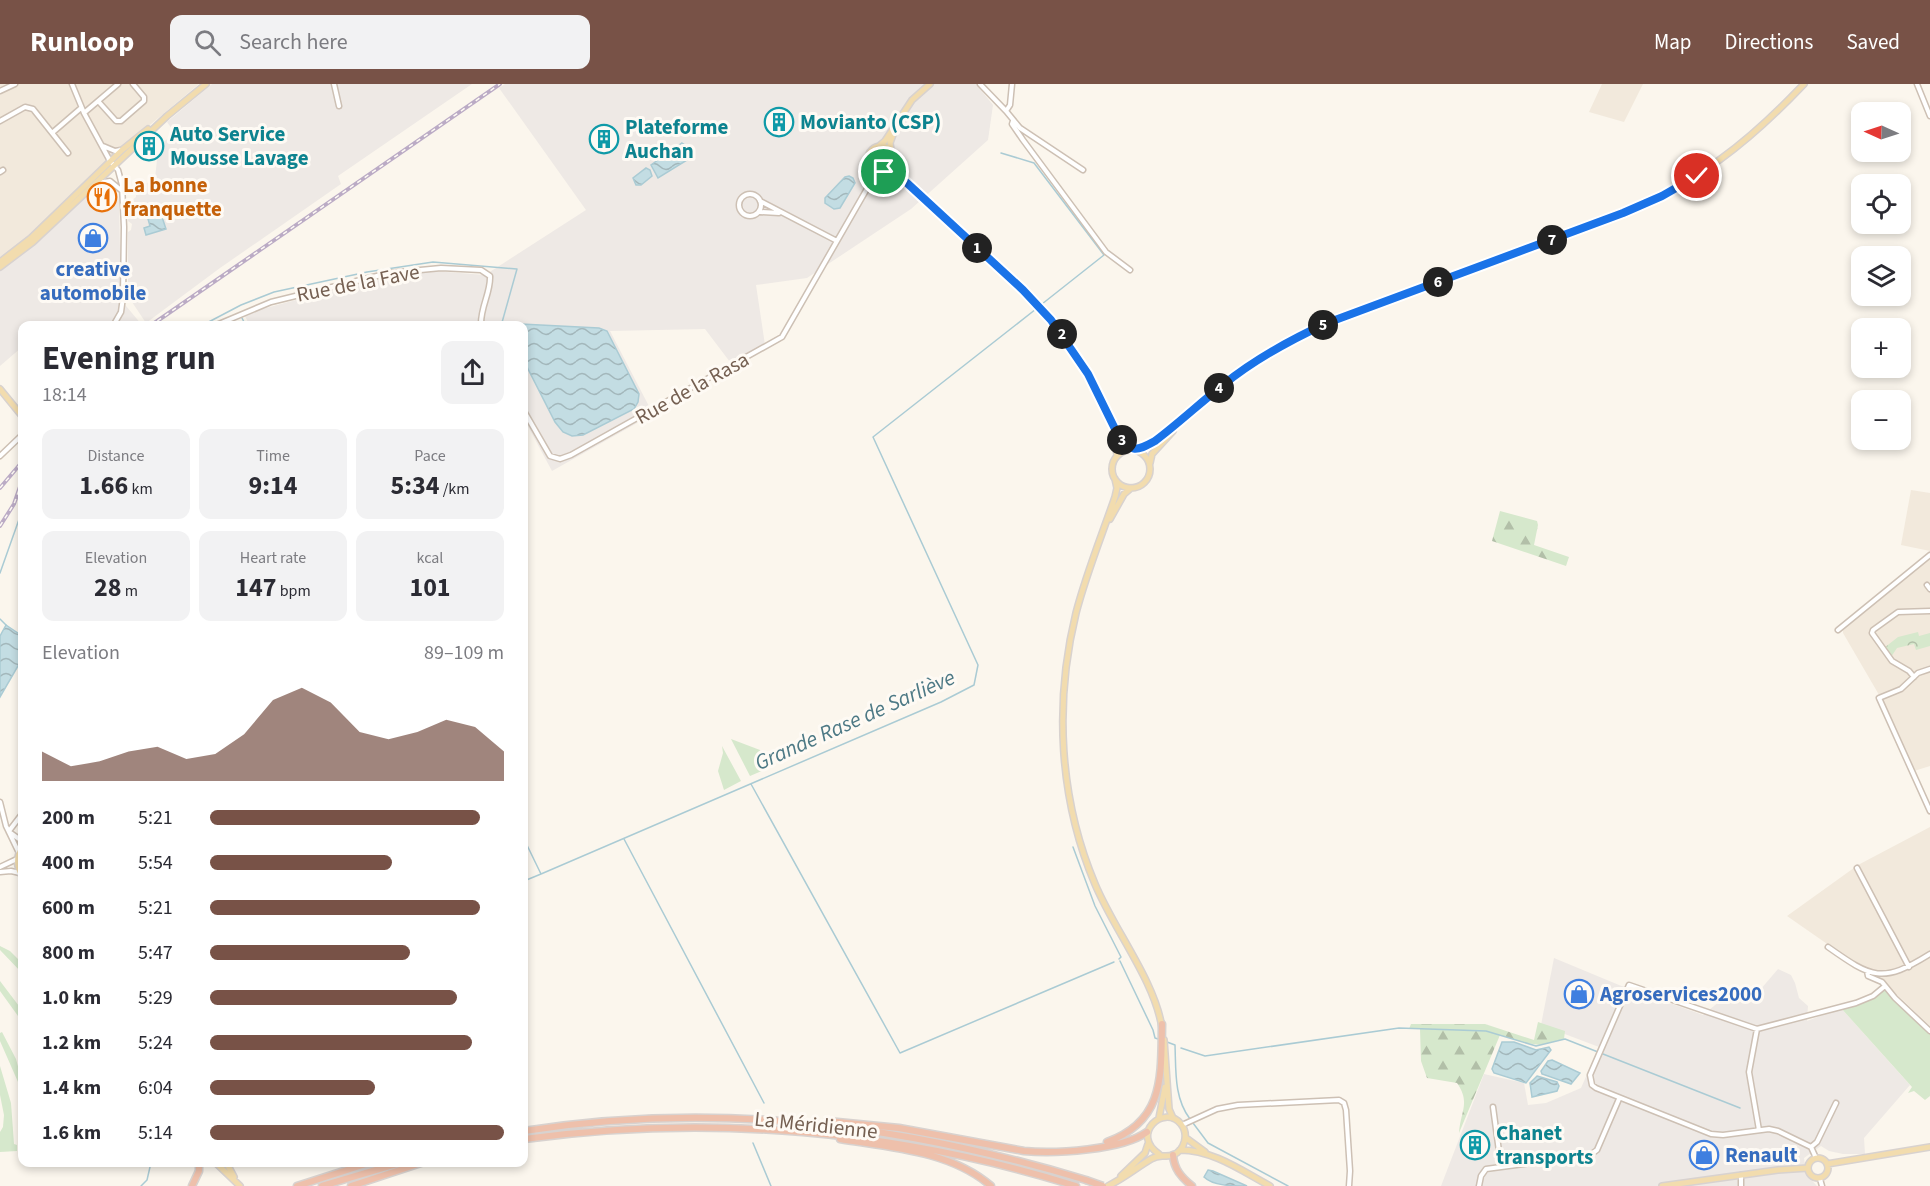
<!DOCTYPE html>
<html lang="en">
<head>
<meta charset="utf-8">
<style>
  body { margin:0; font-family:"Source Sans 3",sans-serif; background:#f2f2f3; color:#2b2b33; height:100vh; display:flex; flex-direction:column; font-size:22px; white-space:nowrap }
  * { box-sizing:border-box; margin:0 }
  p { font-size:20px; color:#7c7c81 }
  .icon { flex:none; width:33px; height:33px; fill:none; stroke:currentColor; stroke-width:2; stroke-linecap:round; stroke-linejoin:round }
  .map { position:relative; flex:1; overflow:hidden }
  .drawer { position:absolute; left:18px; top:237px; width:510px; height:846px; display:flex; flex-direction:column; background:#fff; border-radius:12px; box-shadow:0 3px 9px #0003 }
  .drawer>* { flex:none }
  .needle { width:39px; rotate:273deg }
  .controls { position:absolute; left:1851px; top:18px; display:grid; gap:12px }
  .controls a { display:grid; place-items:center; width:60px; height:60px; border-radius:12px; background:#fff; box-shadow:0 3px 9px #0003; font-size:30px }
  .pin { position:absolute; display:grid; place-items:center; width:51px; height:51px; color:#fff; margin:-26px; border:3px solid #fff; border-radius:50%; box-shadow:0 2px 6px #0007 }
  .km { position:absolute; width:30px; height:30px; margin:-15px; border-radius:50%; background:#222; color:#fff; font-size:16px; line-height:30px; text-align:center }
  .round { display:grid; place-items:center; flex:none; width:63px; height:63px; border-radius:12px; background:#f2f2f3 }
  .headline { display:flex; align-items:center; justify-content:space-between; height:102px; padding:0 24px }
  h1 { font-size:33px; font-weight:700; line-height:45px }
  .figures { display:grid; grid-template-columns:repeat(3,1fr); gap:9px; height:102px; padding:6px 24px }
  .figures div { display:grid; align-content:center; border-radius:12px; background:#f2f2f3; text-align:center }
  .figures b { font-size:26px; font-weight:700 }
  .figures small { font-size:16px; font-weight:400 }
  .figures p { font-size:16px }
  .chart { height:168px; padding:12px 24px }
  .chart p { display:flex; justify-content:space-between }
  .chart svg { width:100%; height:108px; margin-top:6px; fill:#785247; opacity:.7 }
  ul { padding:0 24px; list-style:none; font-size:20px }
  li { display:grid; grid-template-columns:96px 72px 1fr; align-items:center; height:45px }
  li i { height:15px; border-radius:8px; background:#785247 }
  header { display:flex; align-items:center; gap:36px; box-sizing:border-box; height:84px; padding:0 30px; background:#785247; color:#fff }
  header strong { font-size:28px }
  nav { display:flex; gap:33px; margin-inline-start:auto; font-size:21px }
  .search { width:420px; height:54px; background:#f2f2f3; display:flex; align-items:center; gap:15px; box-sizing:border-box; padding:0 21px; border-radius:12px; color:#7c7c81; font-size:22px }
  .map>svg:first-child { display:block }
  .residential { fill:#f2e9dc }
  .industrial { fill:#eee9e5 }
  .grass { fill:#d6e8cc }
  .forest { fill:url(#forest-firs) }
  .park { fill:url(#park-crowns) }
  .water { fill:url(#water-waves); stroke:#aacbd4; stroke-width:1.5 }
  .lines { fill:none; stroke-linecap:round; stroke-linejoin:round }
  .stream { stroke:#aacbd4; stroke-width:1.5 }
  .minor-casing { stroke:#cdc0b4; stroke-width:7 }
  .major-casing { stroke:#d8d2cf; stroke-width:8 }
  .highway-casing { stroke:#d8d2cf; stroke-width:9 }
  .minor { stroke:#fff; stroke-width:4 }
  .major { stroke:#f2dcae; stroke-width:5 }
  .highway { stroke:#eec0ab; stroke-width:6 }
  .rail-casing { stroke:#bbabc5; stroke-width:4 }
  .rail { stroke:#fefaf4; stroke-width:1.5; stroke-dasharray:4.5; stroke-linecap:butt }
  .highway-bridge-casing { stroke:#d8d2cf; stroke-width:9; stroke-linecap:butt }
  .highway-bridge { stroke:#eec0ab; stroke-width:6 }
  .route-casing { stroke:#fff; stroke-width:12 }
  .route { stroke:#1a73e8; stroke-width:8 }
  .labels { text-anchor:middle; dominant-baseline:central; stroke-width:6; stroke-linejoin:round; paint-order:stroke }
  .culture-label { font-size:21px; font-weight:bold; fill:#0d838f; stroke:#fefaf4; text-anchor:start }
  .food-label { font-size:21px; font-weight:bold; fill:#c56008; stroke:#fefaf4; text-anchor:start }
  .shop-label { font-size:21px; font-weight:bold; fill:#366cbe; stroke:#fefaf4; text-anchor:start }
  .street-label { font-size:21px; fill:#756052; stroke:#fefaf4 }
  .water-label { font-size:22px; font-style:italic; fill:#4d7985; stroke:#fefaf4 }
</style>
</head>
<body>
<header>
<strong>Runloop</strong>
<div class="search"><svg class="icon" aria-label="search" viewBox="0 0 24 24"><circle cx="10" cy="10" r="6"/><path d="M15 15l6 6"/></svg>Search here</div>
<nav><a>Map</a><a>Directions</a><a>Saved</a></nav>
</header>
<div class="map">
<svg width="1930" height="1102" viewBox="0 0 1930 1102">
  <defs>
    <pattern id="forest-firs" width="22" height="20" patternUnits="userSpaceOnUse" patternTransform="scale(1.5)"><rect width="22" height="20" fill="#d6e8cc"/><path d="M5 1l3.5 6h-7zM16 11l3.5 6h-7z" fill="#b2bfa8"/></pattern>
    <pattern id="park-crowns" width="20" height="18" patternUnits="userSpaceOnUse" patternTransform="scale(1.5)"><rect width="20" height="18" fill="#d6e8cc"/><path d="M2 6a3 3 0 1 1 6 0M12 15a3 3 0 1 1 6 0" fill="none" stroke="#b2bfa8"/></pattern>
    <pattern id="water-waves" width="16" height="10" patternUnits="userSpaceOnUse" patternTransform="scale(1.5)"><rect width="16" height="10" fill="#c3dde3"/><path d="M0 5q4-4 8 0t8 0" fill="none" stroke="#a3b7bb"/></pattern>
  </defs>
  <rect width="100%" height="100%" fill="#fbf6ed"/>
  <!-- residential -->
  <path class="residential" d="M0 0H199L114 71 29 153 0 174Z
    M1602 0H1643L1624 38 1589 28Z
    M1911 406 1930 409V467L1901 461Z
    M1930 468V682L1914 687 1882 616 1843 549V540Z
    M1930 743V942L1889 903 1787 832 1858 781Z"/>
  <!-- industrial -->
  <path class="industrial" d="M212 0H472L338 92 341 100 220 184 146 239 130 215 137 209 128 202V148L131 146 132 140 128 137V124L131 122V117L136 113V106L155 94 158 67 161 60 175 49 167 38Z
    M505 0H976L993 21 988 56 911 125 807 194 756 201 765 261 730 278 705 245 610 247 653 330 552 387 524 335V242H250L244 230 389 191 434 187 485 191 586 126 499 4Z
    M109 100 116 106 119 117 121 216 142 241 22 242V263L0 282V185L42 155 95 102Z
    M1554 874 1619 901 1703 931 1731 908 1754 913 1778 885 1791 891 1795 899 1799 914 1808 922 1807 937 1841 924 1910 1001 1864 1054 1865 1070H1843L1829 1067 1821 1062 1804 1074 1806 1090 1817 1102H1441L1484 990 1524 999 1528 1021 1546 1019 1581 1004 1599 963 1541 941Z"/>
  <!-- grass -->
  <path class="grass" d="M731 655 760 666 769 684 750 692Z
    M722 662 741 697 724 706 718 687 723 669Z
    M0 862 10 867 22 879V889L0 866Z
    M0 897 22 926V929L18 932 0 907Z
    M1886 904 1930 949V1012L1925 1016 1914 1007 1908 1009 1912 1003 1841 924 1876 912Z
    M2 948 16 975 22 997 18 998 0 957V949Z
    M0 982 11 1019 14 1060 17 1061V1067L0 1068V1048L3 1043 4 1031 0 1011Z"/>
  <!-- forest -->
  <path class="forest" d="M1500 427 1537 437 1538 441 1534 461 1569 473 1566 482 1492 457Z
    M1538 938 1565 947 1564 955 1540 961 1526 959 1500 951 1459 1049C1460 1028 1471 1019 1457 999L1427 994 1421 977 1420 945H1409L1411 940H1485L1534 956Z"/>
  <!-- park -->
  <path class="park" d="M1918 548 1919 552 1930 549V562L1916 566 1914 560 1897 564 1891 573 1884 564 1898 553Z"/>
  <!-- water -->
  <path class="water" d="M682 59 685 61 692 73 658 94 651 81Z
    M646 84 650 86 652 92 641 101H636L633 94Z
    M849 92 853 94 855 99 840 124 834 125 825 119V114L845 93Z
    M161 130 166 145 146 151 144 144 150 142 148 135Z
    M521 240 599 244 607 247 639 310 638 318 634 325 583 351 572 352 563 348 555 338 524 277V242L516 241Z
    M6 541 22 552V575L0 613V552Z
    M1502 958H1514L1536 966 1549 963 1551 966 1526 999 1494 989 1492 985Z
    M1552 976 1580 989 1571 1000 1542 990 1541 987 1548 977Z
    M1537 992 1557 998 1559 1002 1557 1007 1532 1013 1530 999Z
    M1208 1086 1213 1087 1247 1102C1232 1102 1213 1102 1204 1093Z"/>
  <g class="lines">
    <!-- stream -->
    <path class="stream" d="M1001 69 1034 79 1104 171 1042 220
      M242 234 246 242
      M201 242 241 221 274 208 367 188 433 178 517 185 501 242
      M0 489 22 427
      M0 535 6 541
      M751 700 900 969 1114 878
      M524 755 541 790 524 797
      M624 755 764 1019
      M1073 763 1095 822 1121 873 1119 875
      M541 790 941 618 974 601 978 581 873 353 1036 225
      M1120 877 1153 946 1155 954 1158 955
      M1167 958 1175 961C1176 987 1174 1014 1190 1035
      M1181 964 1205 972 1399 944 1486 947 1536 962 1565 955 1740 1024
      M1193 1039 1208 1059 1288 1102
      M753 1059 771 1102
      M141 1102 147 1096 150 1083"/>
    <!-- minor casing -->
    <g class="minor-casing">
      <path id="minor" d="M72 0 84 29 110 77 118 86 122 101 124 143 123 213 121 228 113 242
        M334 0 339 22
        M980 0 1006 27 1020 44 1083 86
        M1917 0 1930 32
        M0 7 15 0
        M98 17 116 37H121L144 17V13L133 0
        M1006 27 1010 21 1012 0
        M84 29 118 0
        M0 37 25 23 33 25 68 69
        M1013 37 1012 40 1023 56 1106 168 1130 186
        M52 49 81 24
        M103 62 115 67 121 66
        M0 88 3 86
        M97 99 110 97 121 106
        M869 99 871 83
        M739 121a11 11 0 1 1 22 0a11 11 0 1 1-22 0Z
        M760 117 837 157 868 103 881 88
        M760 128 779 129
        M214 242 271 218 389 189 441 184 481 186 490 192C491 209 480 223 481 242
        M524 327 550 372 560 375 571 371 782 253 837 157
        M0 372 22 351
        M1927 501 1930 505
        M1838 546 1930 471
        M1930 585 1918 589 1901 605 1879 614 1930 727
        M1914 593 1909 587 1892 577 1872 549 1873 546 1898 528 1930 527
        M0 718 6 742 19 769
        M9 747 22 730
        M9 748 22 757
        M0 783 17 775
        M1857 784 1909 883
        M0 788 11 787 20 789
        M1828 863C1872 894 1882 900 1930 870
        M1867 887 1868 892 1882 898 1895 914 1930 947
        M1757 945 1749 988 1759 1046
        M1493 1023 1501 1082
        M1182 1041 1217 1025 1238 1021 1339 1016 1344 1019 1346 1026 1350 1087 1349 1102
        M1811 1063 1817 1058 1836 1019
        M1816 1074 1811 1063 1778 1047 1769 1045 1723 1051 1711 1050 1596 1004 1592 1001 1590 991 1629 901 1757 945 1856 919 1873 912 1885 902
        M1741 1091V1102
        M1820 1095 1822 1102
        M1479 1102 1481 1092 1486 1085 1590 1071 1597 1066 1619 1015"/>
    </g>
    <!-- major casing -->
    <g class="major-casing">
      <path id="major" d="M879 62 885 57 912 16 930 0
        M868 75a13 13 0 1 1 26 0a13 13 0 1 1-26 0Z
        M891 66 890 59 894 48
        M894 79 904 95
        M886 87 907 99 1023 206 1051 235 1088 290 1117 349 1124 359 1132 365
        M0 178 31 154 122 66 148 45
        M0 183 33 158 167 32 206 0
        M0 305 22 332
        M1113 346 1117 371
        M1133 365H1140L1155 357C1179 339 1200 319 1223 301 1255 275 1290 256 1327 239L1623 129C1701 95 1745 62 1804 0
        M1112 385a19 19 0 1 1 38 0a19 19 0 1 1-38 0Z
        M1150 379 1152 370 1173 347
        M1115 395 1117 404 1115 413C1102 451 1086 490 1076 529 1054 619 1059 715 1095 800 1114 846 1155 897 1162 944
        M1110 435 1124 410 1131 404
        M22 764C16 773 16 782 22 792
        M1164 956 1169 1025 1173 1034
        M1159 1034 1165 1003
        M1186 1054 1205 1068
        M1180 1066C1213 1066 1242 1087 1270 1102
        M1808 1084a10 10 0 1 1 20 0a10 10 0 1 1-20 0Z
        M203 1078H214
        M215 1078 240 1102
        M226 1078 234 1093
        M1827 1080 1930 1063
        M1121 1092 1145 1069 1148 1060
        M1108 1102C1124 1094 1136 1084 1151 1075 1161 1069 1164 1074 1173 1071 1185 1066 1189 1050 1181 1040 1163 1019 1130 1051 1159 1070
        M1662 1102 1778 1086 1808 1084"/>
    </g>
    <!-- highway casing -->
    <g class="highway-casing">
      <path id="highway" d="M827 1037 899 1044 1024 1067C1055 1070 1122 1066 1147 1048
        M524 1047C717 1017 900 1040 1086 1096
        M524 1055C710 1030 897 1046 1076 1102
        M840 1055C890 1063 951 1067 991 1102
        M1107 1058C1165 1037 1161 992 1162 940
        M1173 1071C1174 1085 1181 1093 1192 1102
        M192 1102 199 1087V1078
        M297 1102 372 1078
        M322 1102 403 1078
        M351 1102 424 1078"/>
    </g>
    <!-- minor -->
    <use href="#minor" class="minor"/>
    <!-- major -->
    <use href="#major" class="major"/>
    <!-- highway -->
    <use href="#highway" class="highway"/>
    <!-- rail casing -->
    <g class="rail-casing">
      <path id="rail" d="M150 242 500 0
        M0 404 22 378
        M0 442 14 420 22 397"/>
    </g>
    <!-- rail -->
    <use href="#rail" class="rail"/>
    <!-- highway-bridge casing -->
    <g class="highway-bridge-casing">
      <path id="highway-bridge" d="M1086 1096 1103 1102"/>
    </g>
    <!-- highway-bridge -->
    <use href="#highway-bridge" class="highway-bridge"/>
  </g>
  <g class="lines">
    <!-- route casing -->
    <g class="route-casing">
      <path id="route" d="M884 88 893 89 907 99 1023 206 1051 236 1088 290 1117 349C1131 369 1135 368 1155 357 1179 339 1200 319 1223 301 1255 275 1290 256 1327 239L1623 129 1662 112 1697 92"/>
    </g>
    <!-- route -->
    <use href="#route" class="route"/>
  </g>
  <!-- icons -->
  <defs>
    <g id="building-ring" transform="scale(1.5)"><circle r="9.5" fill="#fefaf4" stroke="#0f9aa8" stroke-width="1.5"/><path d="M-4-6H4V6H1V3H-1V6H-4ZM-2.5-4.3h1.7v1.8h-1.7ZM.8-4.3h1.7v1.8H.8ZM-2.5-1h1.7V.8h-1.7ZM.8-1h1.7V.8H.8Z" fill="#0f9aa8"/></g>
    <g id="restaurant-ring" transform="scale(1.5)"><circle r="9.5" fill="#fefaf4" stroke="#e8710a" stroke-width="1.5"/><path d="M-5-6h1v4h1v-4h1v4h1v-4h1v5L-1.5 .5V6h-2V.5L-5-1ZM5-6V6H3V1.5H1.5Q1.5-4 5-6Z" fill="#e8710a"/></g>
    <g id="shop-ring" transform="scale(1.5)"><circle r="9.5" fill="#fefaf4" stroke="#3f7fe0" stroke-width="1.5"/><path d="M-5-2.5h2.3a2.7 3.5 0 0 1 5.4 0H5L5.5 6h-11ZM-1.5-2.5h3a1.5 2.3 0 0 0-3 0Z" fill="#3f7fe0"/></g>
  </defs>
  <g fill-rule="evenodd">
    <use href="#building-ring" x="779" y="38"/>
    <use href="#building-ring" x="604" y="55"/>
    <use href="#building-ring" x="149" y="62"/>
    <use href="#restaurant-ring" x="102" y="113"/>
    <use href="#shop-ring" x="93" y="154"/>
    <use href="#shop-ring" x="1579" y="910"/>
    <use href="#building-ring" x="1475" y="1061"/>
    <use href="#shop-ring" x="1704" y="1071"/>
  </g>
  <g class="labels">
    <!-- culture labels -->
    <g class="culture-label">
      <text x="800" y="38">Movianto (CSP)</text>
      <text x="625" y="43">Plateforme<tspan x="625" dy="24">Auchan</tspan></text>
      <text x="170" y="50">Auto Service<tspan x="170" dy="24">Mousse Lavage</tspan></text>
      <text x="1496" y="1049">Chanet<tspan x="1496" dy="24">transports</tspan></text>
    </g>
    <!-- food labels -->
    <g class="food-label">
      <text x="123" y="101">La bonne<tspan x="123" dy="24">franquette</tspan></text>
    </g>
    <!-- shop labels -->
    <g class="shop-label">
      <text x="93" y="185" text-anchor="middle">creative<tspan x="93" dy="24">automobile</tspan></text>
      <text x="1600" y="910">Agroservices2000</text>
      <text x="1725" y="1071">Renault</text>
    </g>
    <!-- street labels -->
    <g class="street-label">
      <text transform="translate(358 199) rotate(-11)">Rue de la Fave</text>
      <text transform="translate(692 304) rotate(-29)">Rue de la Rasa</text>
      <text transform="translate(816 1041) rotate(6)">La Méridienne</text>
    </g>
    <!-- water labels -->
    <g class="water-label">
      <text transform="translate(855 636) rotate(-24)">Grande Rase de Sarliève</text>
    </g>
  </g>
</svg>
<div class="controls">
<a><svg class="needle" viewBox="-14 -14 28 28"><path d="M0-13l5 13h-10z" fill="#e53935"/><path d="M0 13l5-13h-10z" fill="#7c7c81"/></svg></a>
<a><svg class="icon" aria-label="locate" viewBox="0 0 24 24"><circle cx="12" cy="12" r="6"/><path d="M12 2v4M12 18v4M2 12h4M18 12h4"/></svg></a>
<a><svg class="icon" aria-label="layers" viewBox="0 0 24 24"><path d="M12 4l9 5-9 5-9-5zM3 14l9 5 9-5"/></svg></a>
<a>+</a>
<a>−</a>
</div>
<div class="pin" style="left:884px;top:88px;background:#1e9e55"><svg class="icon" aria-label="arrive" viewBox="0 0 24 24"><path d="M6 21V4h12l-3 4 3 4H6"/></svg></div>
<div class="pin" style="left:1697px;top:92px;background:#d93025"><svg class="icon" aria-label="check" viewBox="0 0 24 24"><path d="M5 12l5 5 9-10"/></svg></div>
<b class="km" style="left:977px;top:164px">1</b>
<b class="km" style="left:1062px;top:250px">2</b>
<b class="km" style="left:1122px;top:356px">3</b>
<b class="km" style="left:1219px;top:304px">4</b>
<b class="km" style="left:1323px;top:241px">5</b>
<b class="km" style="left:1438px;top:198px">6</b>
<b class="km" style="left:1552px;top:156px">7</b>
<section class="drawer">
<div class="headline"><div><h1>Evening run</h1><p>18:14</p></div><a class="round"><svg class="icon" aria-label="share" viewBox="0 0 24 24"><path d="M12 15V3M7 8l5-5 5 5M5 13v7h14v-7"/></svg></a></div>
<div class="figures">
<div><p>Distance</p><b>1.66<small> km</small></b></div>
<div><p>Time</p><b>9:14</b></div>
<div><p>Pace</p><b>5:34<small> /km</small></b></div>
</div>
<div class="figures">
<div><p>Elevation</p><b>28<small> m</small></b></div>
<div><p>Heart rate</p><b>147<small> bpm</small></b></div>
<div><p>kcal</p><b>101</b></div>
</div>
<div class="chart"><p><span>Elevation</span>89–109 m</p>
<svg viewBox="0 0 160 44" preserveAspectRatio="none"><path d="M0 44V32L10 38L20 36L30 32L40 30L50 35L60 33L70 25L80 11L90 6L100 12L110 24L120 27L130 24L140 19L150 22L160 32V44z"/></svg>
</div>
<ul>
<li><b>200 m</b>5:21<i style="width:92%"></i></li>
<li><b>400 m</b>5:54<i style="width:62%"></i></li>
<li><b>600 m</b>5:21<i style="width:92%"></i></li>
<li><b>800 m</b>5:47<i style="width:68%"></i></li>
<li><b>1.0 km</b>5:29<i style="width:84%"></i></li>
<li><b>1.2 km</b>5:24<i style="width:89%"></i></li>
<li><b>1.4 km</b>6:04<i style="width:56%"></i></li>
<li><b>1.6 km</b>5:14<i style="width:100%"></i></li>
</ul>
</section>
</div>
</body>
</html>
